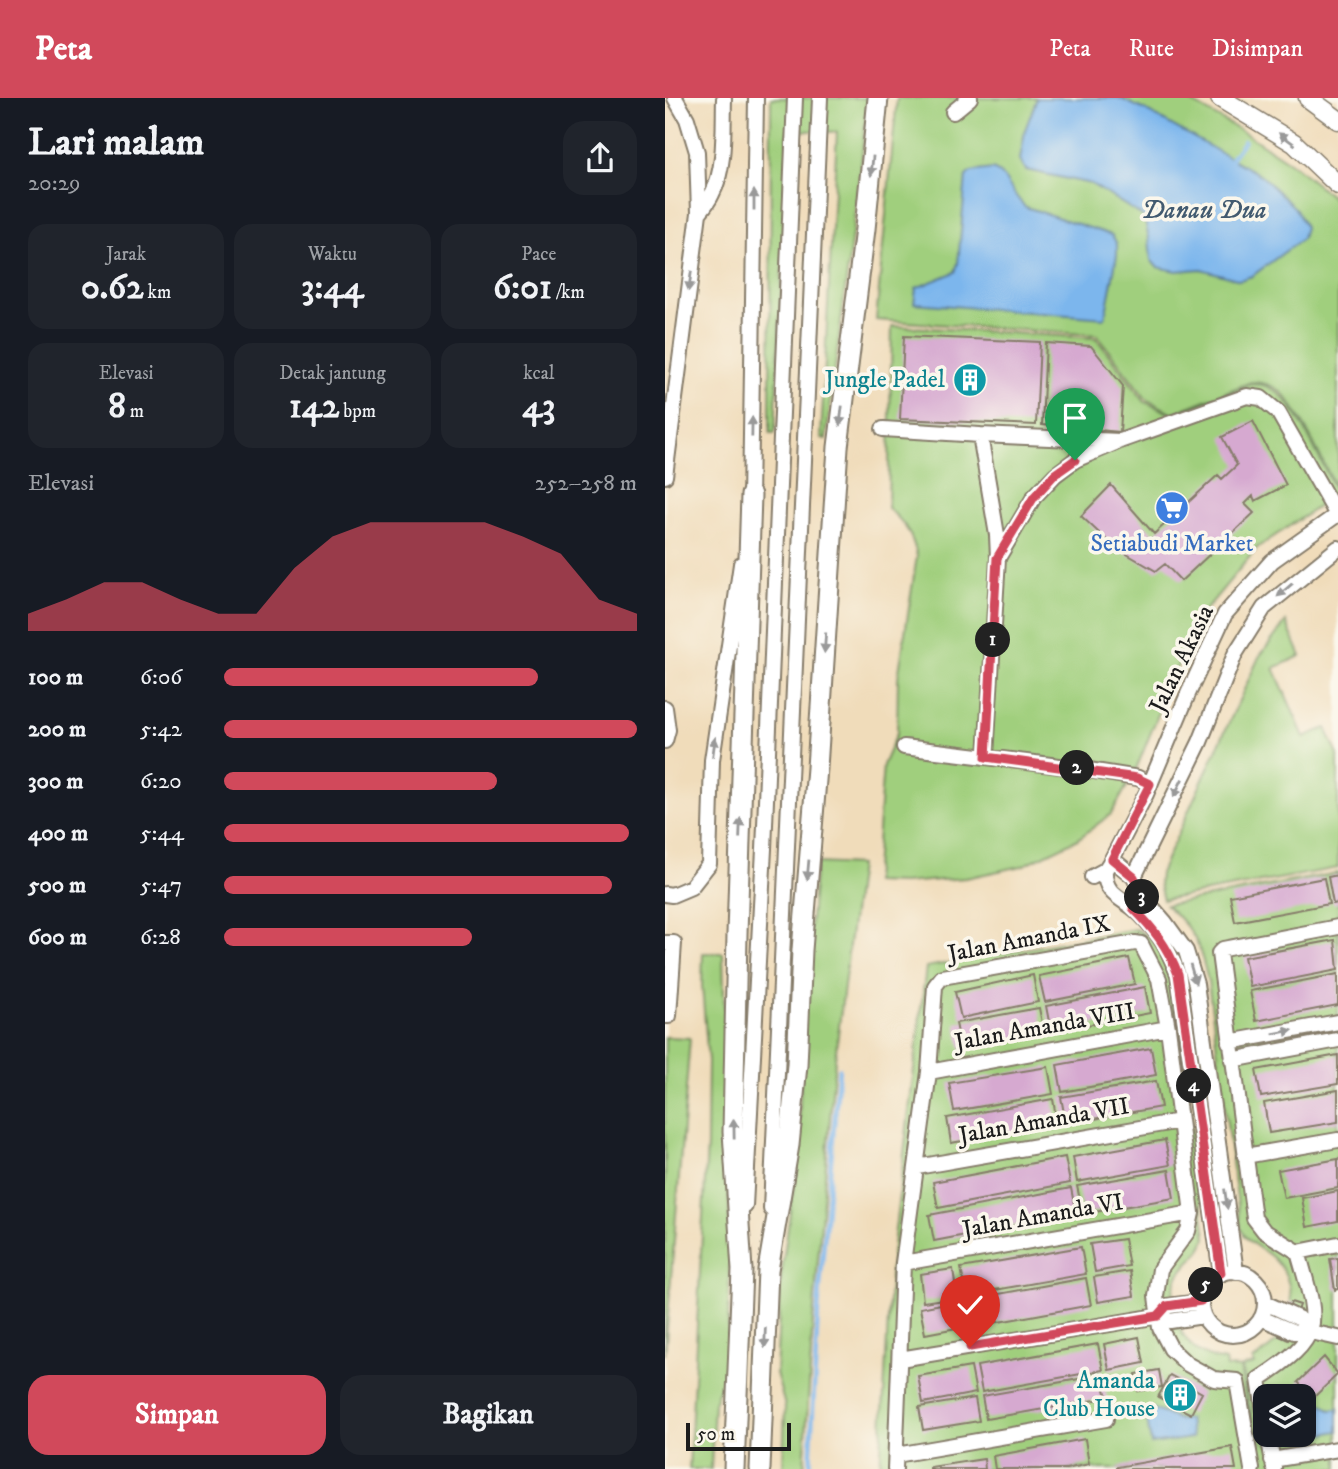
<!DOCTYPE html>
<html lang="id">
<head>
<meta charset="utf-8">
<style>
  body { margin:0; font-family:"IM FELL DW Pica",serif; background:#20242c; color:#f1f3f6; height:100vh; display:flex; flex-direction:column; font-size:26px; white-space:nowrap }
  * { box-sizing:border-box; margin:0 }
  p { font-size:23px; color:#9ea1a6 }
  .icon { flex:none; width:38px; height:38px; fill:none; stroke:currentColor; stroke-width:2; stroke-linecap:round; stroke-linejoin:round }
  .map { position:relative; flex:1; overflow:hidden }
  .side { display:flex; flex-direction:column; background:#171b24; width:665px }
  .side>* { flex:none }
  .tools { position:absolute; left:588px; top:1286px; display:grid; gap:14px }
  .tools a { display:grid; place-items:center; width:63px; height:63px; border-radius:14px; background:#171b24; box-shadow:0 2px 5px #0004; font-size:35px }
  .scale { position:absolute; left:21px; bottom:18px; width:105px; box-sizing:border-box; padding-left:7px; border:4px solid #1c1c1c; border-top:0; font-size:19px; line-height:24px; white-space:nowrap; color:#1c1c1c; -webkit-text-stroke:5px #fbf7ec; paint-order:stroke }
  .pin { position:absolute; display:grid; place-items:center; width:60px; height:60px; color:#fff; margin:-72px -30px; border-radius:50% 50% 50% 0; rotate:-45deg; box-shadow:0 0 7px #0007 }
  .pin .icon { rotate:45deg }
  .km { position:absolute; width:35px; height:35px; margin:-18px; border-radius:50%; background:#222; color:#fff; font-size:19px; line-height:35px; text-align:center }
  .round { display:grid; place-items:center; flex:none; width:74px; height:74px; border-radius:21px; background:#20242c }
  .head { display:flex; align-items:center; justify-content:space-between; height:119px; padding:0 28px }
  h1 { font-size:38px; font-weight:700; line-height:52px }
  .figures { display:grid; grid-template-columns:repeat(3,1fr); gap:10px; height:119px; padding:7px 28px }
  .figures div { display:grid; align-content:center; border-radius:18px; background:#20242c; text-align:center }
  .figures b { font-size:35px; font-weight:700 }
  .figures small { font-size:19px; font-weight:400 }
  .figures p { font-size:19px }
  .chart { height:196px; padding:14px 28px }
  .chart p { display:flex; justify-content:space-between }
  .chart svg { width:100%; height:126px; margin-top:7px; fill:#d1495b; opacity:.7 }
  .action { display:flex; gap:14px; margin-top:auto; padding:14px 28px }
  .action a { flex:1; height:80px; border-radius:21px; background:#d1495b; color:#fff; font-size:28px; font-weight:700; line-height:80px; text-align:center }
  .action a+a { background:#20242c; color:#f1f3f6 }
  ul { padding:0 28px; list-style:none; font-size:23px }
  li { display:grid; grid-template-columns:112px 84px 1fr; align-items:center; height:52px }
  li i { height:18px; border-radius:9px; background:#d1495b }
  header { display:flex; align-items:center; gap:42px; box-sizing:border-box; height:98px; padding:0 35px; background:#d1495b; color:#fff }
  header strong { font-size:33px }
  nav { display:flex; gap:38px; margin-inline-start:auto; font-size:24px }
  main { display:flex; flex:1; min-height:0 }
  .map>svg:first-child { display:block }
  .green { fill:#a0cf7d; stroke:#5e764c; stroke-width:2; fill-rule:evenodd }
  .water { fill:#7cb6ed; stroke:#4c6984; stroke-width:2 }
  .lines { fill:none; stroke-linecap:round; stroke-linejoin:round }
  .stream { stroke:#7cb6ed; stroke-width:4.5 }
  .building { fill:#d6a9d0 }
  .minor-casing { stroke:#867c6b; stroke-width:18 }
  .major-casing { stroke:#867c6b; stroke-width:21 }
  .highway-casing { stroke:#867c6b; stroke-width:23 }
  .minor { stroke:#fff; stroke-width:14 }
  .major { stroke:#fff; stroke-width:18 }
  .highway { stroke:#fff; stroke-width:19 }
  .oneway { fill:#999 }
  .route-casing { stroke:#fff; stroke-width:14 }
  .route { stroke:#d1495b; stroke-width:9 }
  .labels { text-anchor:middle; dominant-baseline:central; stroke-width:7; stroke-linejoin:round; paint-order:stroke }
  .culture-label { font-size:24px; fill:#0d838f; stroke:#fbf7ec; text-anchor:end }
  .shop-label { font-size:24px; fill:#366cbe; stroke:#fbf7ec }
  .street-label { font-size:24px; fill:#1c1c1c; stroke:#fbf7ec }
  .water-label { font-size:26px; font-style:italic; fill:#425a70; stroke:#fbf7ec }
</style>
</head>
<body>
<header>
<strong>Peta</strong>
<nav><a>Peta</a><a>Rute</a><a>Disimpan</a></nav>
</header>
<main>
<section class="side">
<div class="head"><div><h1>Lari malam</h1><p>20:29</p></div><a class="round"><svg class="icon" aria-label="share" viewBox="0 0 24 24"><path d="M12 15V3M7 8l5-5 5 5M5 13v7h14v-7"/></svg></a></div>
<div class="figures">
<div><p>Jarak</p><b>0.62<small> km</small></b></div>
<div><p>Waktu</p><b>3:44</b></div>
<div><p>Pace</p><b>6:01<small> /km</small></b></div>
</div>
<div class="figures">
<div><p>Elevasi</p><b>8<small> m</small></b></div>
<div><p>Detak jantung</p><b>142<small> bpm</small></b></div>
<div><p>kcal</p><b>43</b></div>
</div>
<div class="chart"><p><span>Elevasi</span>252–258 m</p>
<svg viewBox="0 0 160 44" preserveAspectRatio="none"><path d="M0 44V38L10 33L20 27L30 27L40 33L50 38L60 38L70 22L80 11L90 6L100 6L110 6L120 6L130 11L140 17L150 33L160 38V44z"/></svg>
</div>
<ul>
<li><b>100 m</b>6:06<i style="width:76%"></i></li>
<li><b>200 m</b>5:42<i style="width:100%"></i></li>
<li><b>300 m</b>6:20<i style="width:66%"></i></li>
<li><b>400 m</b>5:44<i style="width:98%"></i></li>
<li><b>500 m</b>5:47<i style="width:94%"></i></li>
<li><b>600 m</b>6:28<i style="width:60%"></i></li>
</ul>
<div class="action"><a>Simpan</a><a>Bagikan</a></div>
</section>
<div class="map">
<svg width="673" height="1371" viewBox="0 0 673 1371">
  <rect width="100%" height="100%" fill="#fbf7ec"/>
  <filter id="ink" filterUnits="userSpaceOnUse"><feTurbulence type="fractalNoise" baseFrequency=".0143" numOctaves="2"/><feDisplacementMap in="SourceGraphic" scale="14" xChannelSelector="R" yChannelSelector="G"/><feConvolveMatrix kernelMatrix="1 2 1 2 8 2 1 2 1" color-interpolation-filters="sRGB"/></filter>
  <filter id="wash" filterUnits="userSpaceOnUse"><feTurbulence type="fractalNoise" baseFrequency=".00686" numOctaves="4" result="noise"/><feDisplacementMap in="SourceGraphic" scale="28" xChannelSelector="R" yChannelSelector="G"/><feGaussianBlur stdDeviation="1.57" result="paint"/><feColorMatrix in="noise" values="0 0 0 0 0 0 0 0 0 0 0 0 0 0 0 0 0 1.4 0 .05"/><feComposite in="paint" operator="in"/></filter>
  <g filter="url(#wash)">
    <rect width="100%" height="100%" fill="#f0dcba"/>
    <!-- green -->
    <path class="green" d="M106 0H202L197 58 161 341 156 340 172 34 123 32 110 335H105Z
      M232 0H519L580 35 627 66 667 99 673 106V394C660 370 635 311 616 294 607 286 597 284 586 284L508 315 482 302 432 237 211 222Z
      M227 228 431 240 480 304 508 317 587 286C598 286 604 288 613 295 633 310 659 371 672 396L592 450 538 515 515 562 470 674 446 716 413 741 357 768 301 780 238 785 209 784 218 667 232 635 233 580 252 458C247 436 240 425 223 410Z
      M621 524 636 558 609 570 639 639 661 630 673 657V770L498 802 494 786 495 775 594 559Z
      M151 765 194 767 170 961 148 1222 139 1371H118L120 1308 111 1275 116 1179 133 1057 139 898Z
      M673 775V1371H596L577 1269 589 1266 588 1262C598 1255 607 1250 614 1240 631 1215 630 1181 608 1160 596 1149 582 1146 576 1131L543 883C534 844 531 835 501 807ZM600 1298H639V1337H600Z
      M470 831C497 843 500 865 508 891L541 1139C539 1156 520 1163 513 1179 502 1200 512 1236 530 1251 539 1258 549 1261 560 1263L561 1269 575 1270 594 1371H215L226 1165 261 869Z
      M38 855H58L65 1152 62 1271 49 1305 46 1371H24L42 1047 43 963 37 888Z
      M0 939 25 940 0 1256Z"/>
    <!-- water -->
    <path class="water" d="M372 0H454L478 11 597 78 630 110 640 129 637 141 587 178 575 182 536 171 511 173 492 169 486 162 484 140 479 119 426 86 361 72 355 62 360 32Z
      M327 71C343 76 347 99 361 109L447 137 452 146V157L440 220 249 205 251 190 290 174 293 165 301 78 306 74Z
      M658 1306 665 1312 673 1311V1333L645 1339 640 1311Z
      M486 1310 515 1322 524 1321 527 1340 486 1346 481 1315Z"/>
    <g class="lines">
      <!-- stream -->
      <path class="stream" d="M563 65 579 43
        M145 1371 153 1212 174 971"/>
    </g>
    <g id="blocks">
      <!-- building -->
      <path class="building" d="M239 238 375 244 371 327 235 321Z
        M381 245 426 248 458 288 455 334 377 327Z
        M588 323 621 387 590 403 588 398 580 406 589 415 516 483 500 466 491 473 448 448 416 418 446 387 489 436 553 377 557 381 572 367 557 339Z
        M673 777V805L668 806 663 779Z
        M659 780 664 806 570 824 565 798Z
        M670 842 673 872 585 889 579 859Z
        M464 860 470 886 380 904 374 878Z
        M673 876V907L591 923 585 893Z
        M368 877 373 904 296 920 290 894Z
        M480 889 485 915 386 934 381 908Z
        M374 910 379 935 296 951 291 925Z
        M486 950 491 977 397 994 392 967Z
        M673 957V986L596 999 591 972Z
        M383 969 388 996 289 1013 284 985Z
        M491 983 496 1009 401 1026 396 999Z
        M673 992V1024L604 1035 599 1005Z
        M388 1001 392 1026 286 1045 282 1020Z
        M500 1042 505 1067 412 1084 408 1059Z
        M400 1059 405 1085 273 1110 268 1084Z
        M673 1061V1090L619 1100 613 1072Z
        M504 1072 509 1100 418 1116 412 1088Z
        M406 1090 411 1116 269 1143 264 1117Z
        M673 1093V1123L642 1129 637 1100Z
        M459 1141 464 1168 430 1174 425 1146Z
        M416 1149 421 1176 301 1197 296 1170Z
        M673 1160V1191L670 1192 665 1161Z
        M288 1171 292 1199 258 1204 255 1176Z
        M465 1173 469 1198 433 1204 429 1179Z
        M421 1180 426 1207 306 1229 301 1202Z
        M292 1203 297 1229 260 1236 255 1210Z
        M626 1204 635 1207 623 1242 614 1238Z
        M474 1239 479 1265 444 1272 439 1246Z
        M433 1246 438 1272 317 1294 312 1268Z
        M659 1259 673 1276 648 1300 633 1284Z
        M306 1269 311 1295 258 1305 253 1278Z
        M494 1272 497 1289 473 1293 471 1276Z
        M437 1277 442 1300 321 1321 317 1298Z
        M505 1277 537 1295 526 1316 493 1299Z
        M310 1300 314 1323 258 1332 254 1309Z
        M420 1341 424 1366 401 1371H330L328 1358Z
        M567 1349 571 1371H452V1369Z
        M319 1361 320 1371H265V1369Z"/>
    </g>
  </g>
  <g filter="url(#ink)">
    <use href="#blocks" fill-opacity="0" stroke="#867c6b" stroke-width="2"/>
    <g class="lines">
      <!-- minor casing -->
      <g class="minor-casing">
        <path id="minor" d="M288 14 305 0
          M34 115C39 109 44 103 47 96 61 70 58 29 59 0
          M218 331 315 337
          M455 343 315 337 332 437 333 460 369 399 390 377 410 362 455 343 582 298 596 300 613 314 672 417
          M0 378 34 115 32 54 22 21 10 0
          M85 404 91 0
          M0 610 3 632 0 643
          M239 649 411 670 473 680 485 686
          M321 659 333 460
          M447 761 469 779
          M440 772C439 793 451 798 467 809 474 814 481 822 486 828 499 842 506 859 513 876L556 1176
          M427 779 440 772 447 761 481 696 523 596 560 516 607 463 673 416
          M0 796 7 797 26 789 44 766 47 662 76 466
          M0 845H9L4 918H0
          M564 944 673 924
          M567 962 673 942
          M264 974 503 930
          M580 1058 673 1042
          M252 1069 515 1023
          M80 1108 99 751 130 0
          M106 1111 155 0
          M633 1154 673 1146
          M238 1165 527 1115
          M536 1205a32 32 0 1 1 64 0a32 32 0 1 1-64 0Z
          M571 1174 531 886 521 853 500 824 478 799 469 779 535 644 570 556 599 510 673 450
          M600 1205 635 1221 646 1234
          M493 1218 502 1208 536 1204
          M493 1218 505 1223 538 1218
          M596 1220 629 1234H646L673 1240
          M235 1261 493 1218
          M600 1319 594 1281C662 1237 653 1225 633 1154L599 1133 589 1120 554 855 558 851 673 829
          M603 1337 609 1370
          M231 1357 441 1321
          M607 1362 673 1351
          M230 1371 238 1165 264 974 270 888 277 879 470 845 476 846 494 881 503 930 527 1115 523 1133 495 1171 491 1198 495 1230 506 1251 522 1266 549 1281 572 1283 587 1371"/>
      </g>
      <!-- major casing -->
      <g class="major-casing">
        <path id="major" d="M555 0 629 45 673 87
          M643 0 673 22"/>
      </g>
      <!-- highway casing -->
      <g class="highway-casing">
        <path id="highway" d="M69 1371 77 1172 68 1034 72 836 86 397
          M95 1371 103 1172 124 1047 132 967 137 852 152 670 173 349 200 131 213 0"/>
      </g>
      <!-- minor -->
      <use href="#minor" class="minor"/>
      <!-- major -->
      <use href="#major" class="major"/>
      <!-- highway -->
      <use href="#highway" class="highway"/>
    </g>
    <!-- one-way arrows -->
    <defs><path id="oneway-solid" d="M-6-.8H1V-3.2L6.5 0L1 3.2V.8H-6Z" transform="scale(1.75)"/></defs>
    <g class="oneway">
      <use href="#oneway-solid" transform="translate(622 41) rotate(-144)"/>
      <use href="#oneway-solid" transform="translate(207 68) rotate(96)"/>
      <use href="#oneway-solid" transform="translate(89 102) rotate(-90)"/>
      <use href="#oneway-solid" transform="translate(25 183) rotate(98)"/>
      <use href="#oneway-solid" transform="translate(176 318) rotate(97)"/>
      <use href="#oneway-solid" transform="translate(87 329) rotate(-89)"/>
      <use href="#oneway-solid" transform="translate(620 492) rotate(139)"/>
      <use href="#oneway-solid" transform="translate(160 545) rotate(94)"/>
      <use href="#oneway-solid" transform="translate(49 649) rotate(-82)"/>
      <use href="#oneway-solid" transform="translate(513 690) rotate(116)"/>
      <use href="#oneway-solid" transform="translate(75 730) rotate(-88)"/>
      <use href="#oneway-solid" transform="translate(143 772) rotate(95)"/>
      <use href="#oneway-solid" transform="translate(528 876) rotate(74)"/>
      <use href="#oneway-solid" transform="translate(618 934) rotate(-10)"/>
      <use href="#oneway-solid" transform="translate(69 1031) rotate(-91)"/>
      <use href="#oneway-solid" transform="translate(561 1101) rotate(82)"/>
      <use href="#oneway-solid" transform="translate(100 1240) rotate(92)"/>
    </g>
  </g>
  <g class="lines" filter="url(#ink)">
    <!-- route casing -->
    <g class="route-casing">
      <path id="route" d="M305 1249 493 1218 502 1208 536 1203 544 1184 556 1175 513 876C503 849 488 830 468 810L478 800 469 779 447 761 485 686 472 680 321 659 332 460 369 399 390 376 410 362"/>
    </g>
    <!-- route -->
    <use href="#route" class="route"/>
  </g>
  <!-- icons -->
  <defs>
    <g id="building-disc" transform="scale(1.75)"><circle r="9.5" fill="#0f9aa8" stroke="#fbf7ec"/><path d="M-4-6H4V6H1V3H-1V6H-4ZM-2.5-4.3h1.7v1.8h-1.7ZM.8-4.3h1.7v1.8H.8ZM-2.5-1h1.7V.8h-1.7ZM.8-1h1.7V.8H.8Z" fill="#fff"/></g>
    <g id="supermarket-disc" transform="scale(1.75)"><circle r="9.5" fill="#3f7fe0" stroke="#fbf7ec"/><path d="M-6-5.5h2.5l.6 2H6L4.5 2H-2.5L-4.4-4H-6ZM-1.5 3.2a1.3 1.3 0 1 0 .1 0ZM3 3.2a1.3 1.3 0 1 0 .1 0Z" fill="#fff"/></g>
  </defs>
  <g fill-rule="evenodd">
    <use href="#building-disc" x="305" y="282"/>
    <use href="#supermarket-disc" x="507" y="410"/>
    <use href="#building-disc" x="515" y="1297"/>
  </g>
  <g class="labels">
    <!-- culture labels -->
    <g class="culture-label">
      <text x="280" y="282">Jungle Padel</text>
      <text x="490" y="1283">Amanda<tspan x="490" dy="28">Club House</tspan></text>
    </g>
    <!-- shop labels -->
    <g class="shop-label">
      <text x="507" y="446">Setiabudi Market</text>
    </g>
    <!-- street labels -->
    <g class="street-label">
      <text transform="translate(517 561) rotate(-64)">Jalan Akasia</text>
      <text transform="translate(364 841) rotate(-11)">Jalan Amanda IX</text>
      <text transform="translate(380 929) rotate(-10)">Jalan Amanda VIII</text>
      <text transform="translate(379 1023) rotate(-10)">Jalan Amanda VII</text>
      <text transform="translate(378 1118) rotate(-10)">Jalan Amanda VI</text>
    </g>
    <!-- water labels -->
    <g class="water-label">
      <text x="539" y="112">Danau Dua</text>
    </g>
  </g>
</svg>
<div class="tools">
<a><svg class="icon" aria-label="layers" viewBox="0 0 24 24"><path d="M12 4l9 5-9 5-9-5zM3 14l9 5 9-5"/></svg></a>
</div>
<div class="scale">50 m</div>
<div class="pin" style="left:410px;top:362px;background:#1e9e55"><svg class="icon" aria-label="arrive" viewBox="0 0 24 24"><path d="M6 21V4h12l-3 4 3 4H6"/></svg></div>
<div class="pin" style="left:305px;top:1249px;background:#d93025"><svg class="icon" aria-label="check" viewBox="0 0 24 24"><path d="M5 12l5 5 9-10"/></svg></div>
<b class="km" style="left:328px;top:542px">1</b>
<b class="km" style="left:412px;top:670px">2</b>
<b class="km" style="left:477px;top:799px">3</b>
<b class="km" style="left:529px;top:988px">4</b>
<b class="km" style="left:541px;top:1187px">5</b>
</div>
</main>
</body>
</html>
